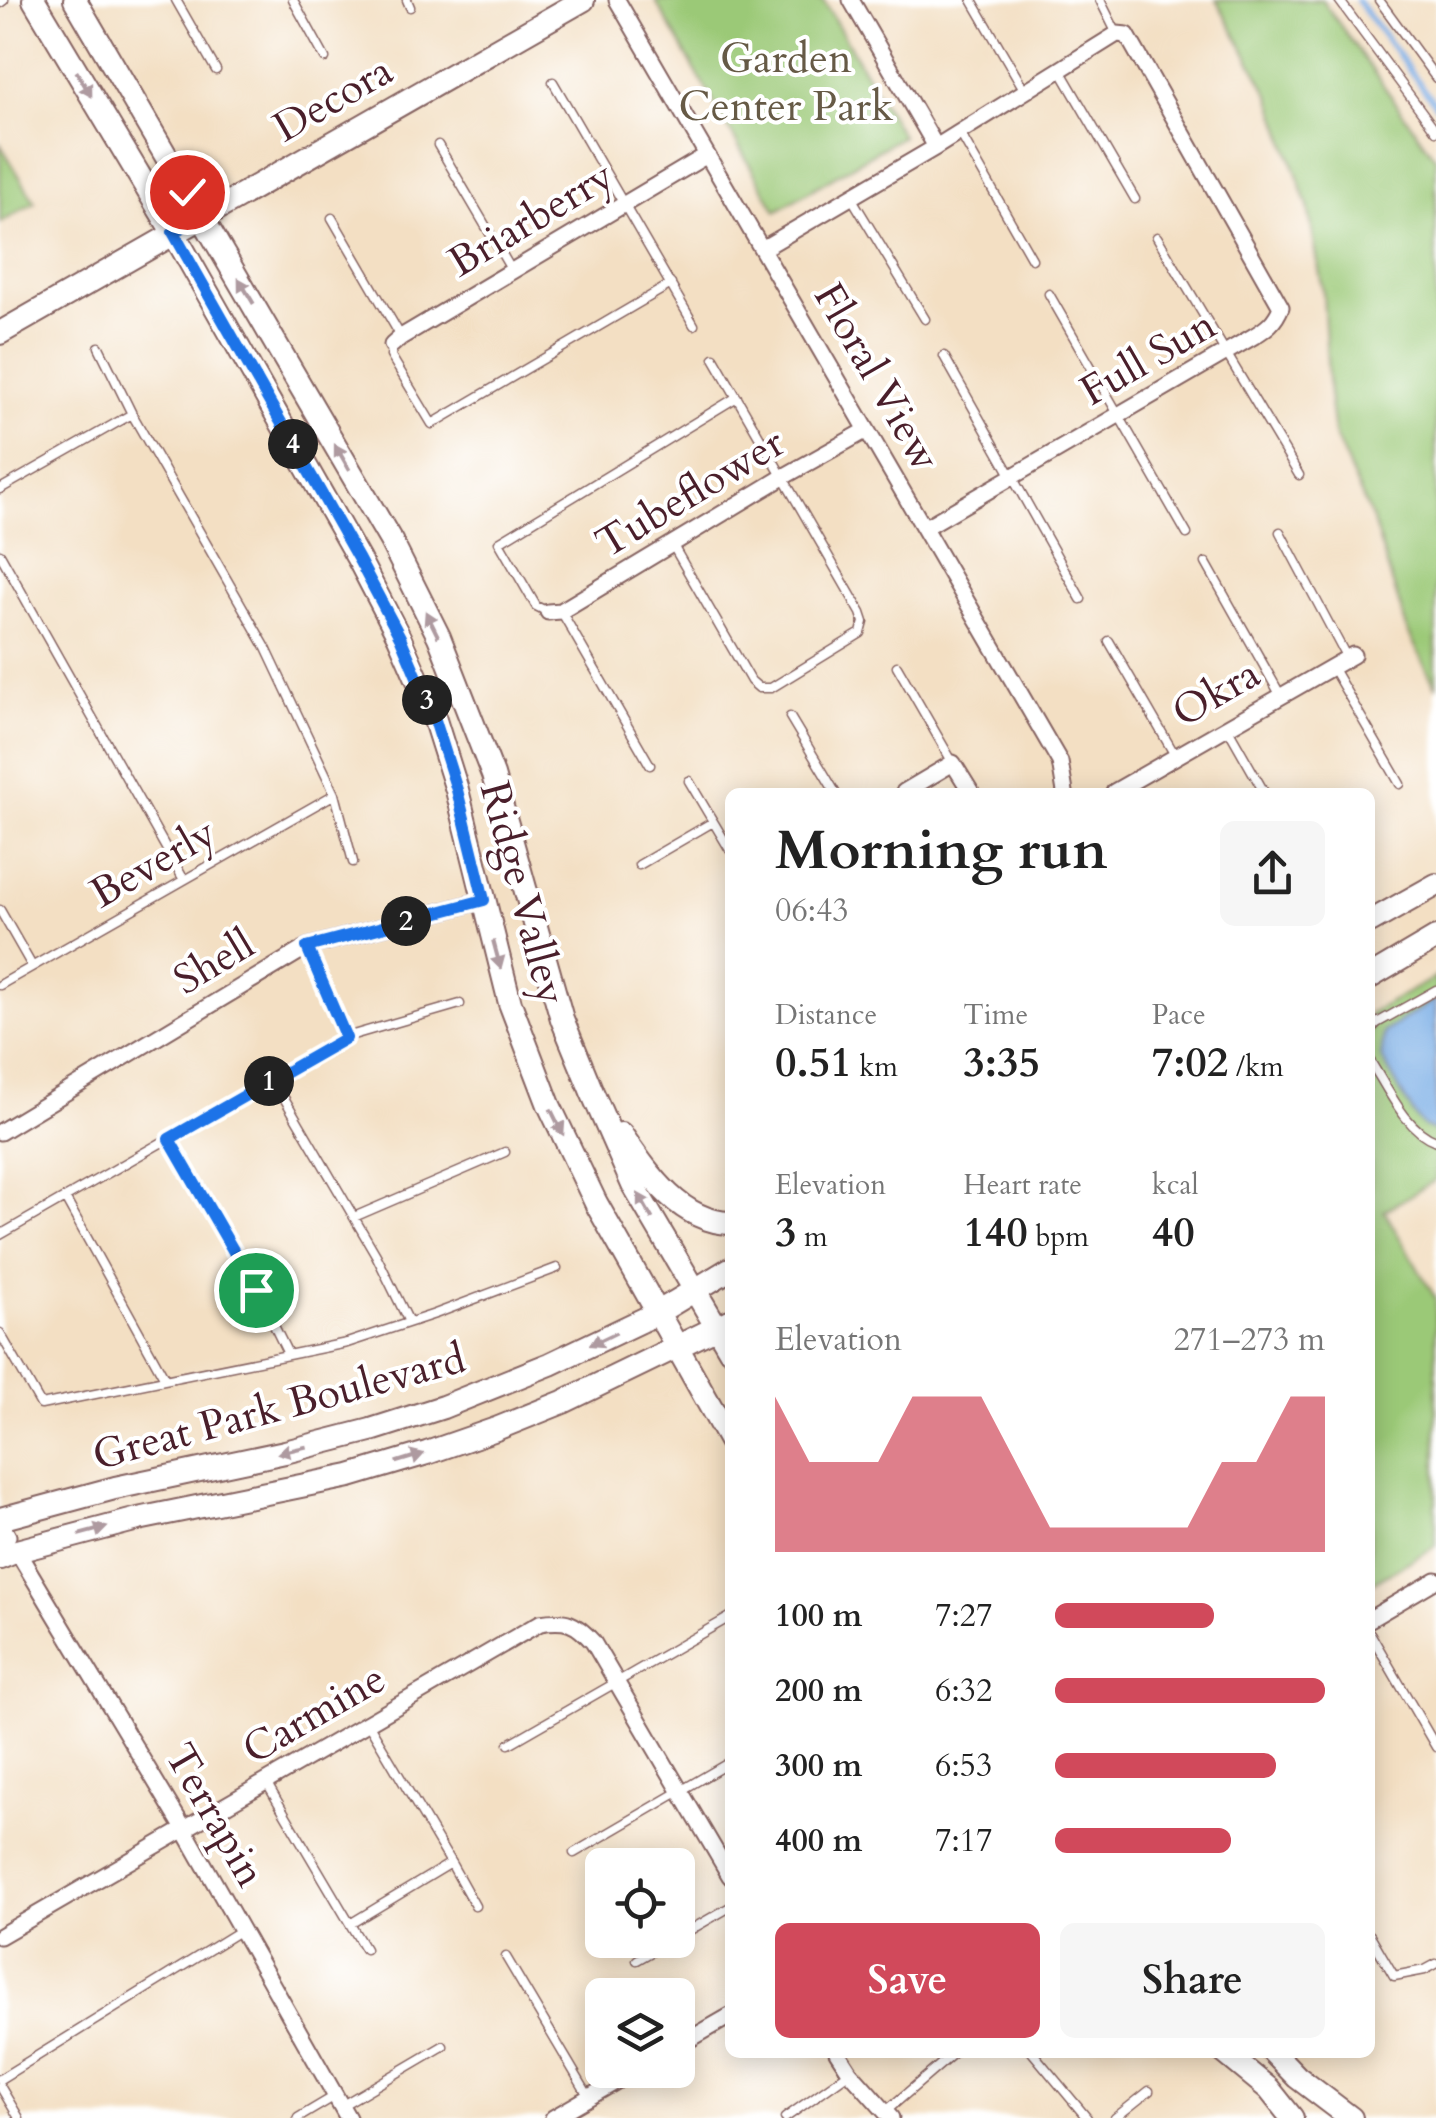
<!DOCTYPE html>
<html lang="en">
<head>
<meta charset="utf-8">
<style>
  body { margin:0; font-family:Cardo,serif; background:#f6f6f6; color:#222; height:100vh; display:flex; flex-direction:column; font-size:38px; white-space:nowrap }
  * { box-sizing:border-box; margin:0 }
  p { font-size:32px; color:#767676 }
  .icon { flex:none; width:55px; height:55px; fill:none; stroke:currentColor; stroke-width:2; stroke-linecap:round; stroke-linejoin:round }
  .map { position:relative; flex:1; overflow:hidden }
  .panel { position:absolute; left:725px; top:788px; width:650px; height:1270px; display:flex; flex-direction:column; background:#fff; border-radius:15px; box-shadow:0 5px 25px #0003 }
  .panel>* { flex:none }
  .tools { position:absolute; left:585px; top:1848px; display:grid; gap:20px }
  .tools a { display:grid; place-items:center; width:110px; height:110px; border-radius:15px; background:#fff; box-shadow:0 5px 25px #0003; font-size:50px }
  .pin { position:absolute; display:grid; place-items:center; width:85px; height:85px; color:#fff; margin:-42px; border:5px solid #fff; border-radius:50%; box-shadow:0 2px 10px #0007 }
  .km { position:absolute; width:50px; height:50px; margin:-25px; border-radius:50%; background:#222; color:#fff; font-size:28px; line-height:50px; text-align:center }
  .round { display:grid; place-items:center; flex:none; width:105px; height:105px; border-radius:15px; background:#f6f6f6 }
  .head { display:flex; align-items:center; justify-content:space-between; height:170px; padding:0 50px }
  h1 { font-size:55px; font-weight:800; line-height:75px }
  .stats { display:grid; grid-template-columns:repeat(3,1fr); gap:15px; height:170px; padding:10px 50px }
  .stats div { display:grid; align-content:center }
  .stats b { font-size:42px; font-weight:800 }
  .stats small { font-size:28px; font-weight:400 }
  .stats p { font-size:28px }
  .chart { height:280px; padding:20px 50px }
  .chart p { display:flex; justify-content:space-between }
  .chart svg { width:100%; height:180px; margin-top:10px; fill:#d1495b; opacity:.7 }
  .cta { display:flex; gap:20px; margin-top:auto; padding:20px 50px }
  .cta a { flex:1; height:115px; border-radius:15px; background:#d1495b; color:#fff; font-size:40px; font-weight:800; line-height:115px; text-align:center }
  .cta a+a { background:#f6f6f6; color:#222 }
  ul { padding:0 50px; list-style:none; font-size:32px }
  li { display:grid; grid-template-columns:160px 120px 1fr; align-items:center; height:75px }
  li i { height:25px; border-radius:12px; background:#d1495b }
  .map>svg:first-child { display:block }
  .green { fill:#9bc977; stroke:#727451; stroke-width:2.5 }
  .water { fill:#77ace5; stroke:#606688; stroke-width:2.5 }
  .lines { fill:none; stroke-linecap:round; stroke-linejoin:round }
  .stream { stroke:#77ace5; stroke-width:6 }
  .lane-casing { stroke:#856260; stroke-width:11 }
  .street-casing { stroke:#856260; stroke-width:19 }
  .secondary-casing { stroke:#856260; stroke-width:26 }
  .lane { stroke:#fff; stroke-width:8 }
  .street { stroke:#fff; stroke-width:15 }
  .secondary { stroke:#fff; stroke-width:22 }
  .oneway { fill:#ae9aa0 }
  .route-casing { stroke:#fff; stroke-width:20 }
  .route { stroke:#1a73e8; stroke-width:12 }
  .labels { text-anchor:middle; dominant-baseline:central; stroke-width:8; stroke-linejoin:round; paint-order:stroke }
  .park-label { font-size:42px; fill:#665a46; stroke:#fff }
  .street-label { font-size:42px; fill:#4a1f2b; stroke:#fff }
</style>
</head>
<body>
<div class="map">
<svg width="1436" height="2118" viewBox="0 0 1436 2118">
  <rect width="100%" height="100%" fill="#fff"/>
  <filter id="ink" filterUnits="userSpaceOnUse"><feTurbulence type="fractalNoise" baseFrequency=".01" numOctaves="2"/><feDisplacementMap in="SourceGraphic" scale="20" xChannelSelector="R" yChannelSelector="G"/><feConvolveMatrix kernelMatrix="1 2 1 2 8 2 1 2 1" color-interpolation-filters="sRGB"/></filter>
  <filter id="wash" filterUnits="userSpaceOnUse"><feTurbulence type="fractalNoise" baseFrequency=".0048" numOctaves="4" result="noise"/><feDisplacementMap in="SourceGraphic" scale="40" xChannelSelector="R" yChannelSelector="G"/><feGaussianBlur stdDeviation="2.25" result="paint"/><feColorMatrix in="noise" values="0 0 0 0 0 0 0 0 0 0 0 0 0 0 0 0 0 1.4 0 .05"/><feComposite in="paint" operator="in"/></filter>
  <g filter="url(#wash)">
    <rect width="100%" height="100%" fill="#f3dfc3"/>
    <!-- green -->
    <path class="green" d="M655 0H823L902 136 776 211Z
      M1216 0H1322L1436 159V687L1408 632 1373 521 1334 434 1329 394 1323 292 1308 206 1270 96Z
      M0 144 35 202 0 223Z
      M1436 977V1180L1384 1211 1436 1299V1546L1370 1584V1013Z"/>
    <!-- water -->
    <path class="water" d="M1436 999V1132L1424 1127 1414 1115 1381 1057 1384 1032Z"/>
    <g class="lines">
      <!-- stream -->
      <path class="stream" d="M1357 0 1436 105"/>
    </g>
  </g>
  <g filter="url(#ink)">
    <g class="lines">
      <!-- lane casing -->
      <g class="lane-casing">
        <path id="lane" d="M176 0 216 70
          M293 0 325 58
          M407 0 410 7
          M972 0 1025 91
          M1100 0 1117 34
          M1339 0 1436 131
          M1379 0 1436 78
          M0 3 4 0
          M1060 70 1135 199
          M553 82 694 325
          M960 133 1032 259
          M438 145 512 271
          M851 197 925 319
          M332 218 400 335
          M1157 237 1299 475
          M1049 294 1187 534
          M392 346 391 356 432 424 671 284
          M99 347 132 414 266 648 335 794 353 862
          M944 356 1081 599
          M0 489 132 414
          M1280 532 1347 658
          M672 544 751 681 759 688H771L861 633 864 622 861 613 714 358
          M0 554 184 880
          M1206 563 1281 696
          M561 611 650 765
          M548 612 536 606 499 542 737 397
          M1109 641 1176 757
          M897 666 953 763
          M1332 667 1400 784
          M790 717 835 792
          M1227 727 1264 792
          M689 781 730 850
          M639 865 713 822
          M0 910 32 966
          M0 985 335 794
          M1370 1030 1377 1023 1436 990
          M346 1037 460 1004
          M1370 1061C1387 1087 1406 1131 1436 1141
          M273 1079 376 1255 409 1322
          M169 1139 256 1289 288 1354
          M65 1198 165 1379
          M354 1217 505 1152
          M0 1235 346 1037 307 947
          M0 1333 41 1405 347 1343 435 1314 557 1268
          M1370 1633 1436 1747
          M509 1744 730 1617
          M266 1782 350 1924 451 1863 368 1723
          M574 1853 730 1762
          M451 1863 475 1906
          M350 1924 365 1949
          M1370 1935 1394 1976 1425 1970 1436 1964
          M678 1937 730 1907
          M506 1957 589 2097
          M637 1960 672 1940
          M1032 2052 1087 2118
          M0 2079 241 1930
          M0 2086 19 2118
          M341 2106 443 2046
          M885 2112 955 2052
          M298 2118 335 2096
          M785 2118 850 2072
          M1115 2118 1149 2091"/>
      </g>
      <!-- street casing -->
      <g class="street-casing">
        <path id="street" d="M617 0 1060 762 1065 792
          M851 0 936 147
          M762 249 936 147 1117 34 1127 35 1281 307C1275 322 1267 328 1254 336L924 528
          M392 345 401 337 707 155
          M548 612 561 611 783 477 867 430
          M904 792 953 763 971 792
          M1114 792 1353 655
          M0 1132 307 947 484 900
          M0 1522 8 1536 0 1540
          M17 1551 184 1829 348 2118
          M1370 1619 1436 1580
          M0 1936 540 1623C566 1619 575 1622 593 1642L730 1876
          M678 2046 730 2016
          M837 2052 850 2072 891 2118
          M553 2118 636 2070"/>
      </g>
      <!-- secondary casing -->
      <g class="secondary-casing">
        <path id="secondary" d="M34 0 173 232 359 560 399 637 434 717 457 790 510 1003 549 1105 596 1203 730 1441
          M75 0 391 541 439 637 493 775 562 1019 592 1092 633 1185 730 1350
          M0 333 583 0
          M1370 922 1436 885
          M1370 977 1436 938
          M621 1134C648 1173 679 1221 730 1223
          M0 1519 115 1488 285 1452 371 1430 443 1407 550 1364 657 1313 730 1269
          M0 1558 17 1551 138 1519 350 1476 427 1453 496 1429 563 1402 730 1321
          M1224 2052 1269 2089 1292 2118
          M1273 2052 1297 2077 1351 2118"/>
      </g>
      <!-- lane -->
      <use href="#lane" class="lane"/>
      <!-- street -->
      <use href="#street" class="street"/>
      <!-- secondary -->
      <use href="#secondary" class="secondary"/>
    </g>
    <!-- one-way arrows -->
    <defs><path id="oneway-solid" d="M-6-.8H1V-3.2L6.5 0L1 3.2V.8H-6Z" transform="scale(2.5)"/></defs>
    <g class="oneway">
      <use href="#oneway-solid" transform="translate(84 84) rotate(59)"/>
      <use href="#oneway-solid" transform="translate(246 291) rotate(-121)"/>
      <use href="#oneway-solid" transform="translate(342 457) rotate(-120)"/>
      <use href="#oneway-solid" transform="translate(432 624) rotate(-116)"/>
      <use href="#oneway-solid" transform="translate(497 955) rotate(75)"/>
      <use href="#oneway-solid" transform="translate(557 1122) rotate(64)"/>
      <use href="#oneway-solid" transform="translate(645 1206) rotate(-120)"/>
      <use href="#oneway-solid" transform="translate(603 1339) rotate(154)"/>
      <use href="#oneway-solid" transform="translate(292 1450) rotate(167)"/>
      <use href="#oneway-solid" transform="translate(410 1458) rotate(-17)"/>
      <use href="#oneway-solid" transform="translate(93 1531) rotate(-15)"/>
    </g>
  </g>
  <g class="lines" filter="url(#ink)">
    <!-- route casing -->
    <g class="route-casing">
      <path id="route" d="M187 192 202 217 173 232 359 560 400 637 434 717 457 790 484 900 307 947 346 1038 169 1139 256 1290"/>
    </g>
    <!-- route -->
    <use href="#route" class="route"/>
  </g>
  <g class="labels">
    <!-- park labels -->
    <g class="park-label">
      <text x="786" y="58">Garden<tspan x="786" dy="48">Center Park</tspan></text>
    </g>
    <!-- street labels -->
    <g class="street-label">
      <text transform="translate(333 99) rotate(-30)">Decora</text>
      <text transform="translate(531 219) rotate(-31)">Briarberry</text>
      <text transform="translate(1148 358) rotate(-30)">Full Sun</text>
      <text transform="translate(877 377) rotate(60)">Floral View</text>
      <text transform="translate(690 493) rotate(-31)">Tubeflower</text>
      <text transform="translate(1216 693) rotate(-30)">Okra</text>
      <text transform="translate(153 863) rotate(-30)">Beverly</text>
      <text transform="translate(523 893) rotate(75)">Ridge Valley</text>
      <text transform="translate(214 962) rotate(-31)">Shell</text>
      <text transform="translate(279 1407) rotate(-15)">Great Park Boulevard</text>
      <text transform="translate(314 1714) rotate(-30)">Carmine</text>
      <text transform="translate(215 1815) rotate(60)">Terrapin</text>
    </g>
  </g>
</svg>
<div class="tools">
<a><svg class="icon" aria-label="locate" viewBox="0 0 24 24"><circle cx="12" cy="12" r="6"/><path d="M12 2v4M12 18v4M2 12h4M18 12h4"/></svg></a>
<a><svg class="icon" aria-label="layers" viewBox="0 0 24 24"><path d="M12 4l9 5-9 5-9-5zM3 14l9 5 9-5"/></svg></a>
</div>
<div class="pin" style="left:256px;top:1290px;background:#1e9e55"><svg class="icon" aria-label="arrive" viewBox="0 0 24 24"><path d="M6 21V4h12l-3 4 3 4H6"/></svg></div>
<div class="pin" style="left:187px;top:192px;background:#d93025"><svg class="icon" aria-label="check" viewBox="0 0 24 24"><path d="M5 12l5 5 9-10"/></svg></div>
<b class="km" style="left:269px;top:1081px">1</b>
<b class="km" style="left:406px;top:921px">2</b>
<b class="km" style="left:427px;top:700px">3</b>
<b class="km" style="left:293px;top:444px">4</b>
<section class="panel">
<div class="head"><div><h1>Morning run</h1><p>06:43</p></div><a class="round"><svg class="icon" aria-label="share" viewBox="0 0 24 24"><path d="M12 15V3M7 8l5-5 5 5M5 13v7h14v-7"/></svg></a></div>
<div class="stats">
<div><p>Distance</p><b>0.51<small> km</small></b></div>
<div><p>Time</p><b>3:35</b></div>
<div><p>Pace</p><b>7:02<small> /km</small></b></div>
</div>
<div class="stats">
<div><p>Elevation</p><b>3<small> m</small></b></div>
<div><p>Heart rate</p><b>140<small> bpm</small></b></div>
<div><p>kcal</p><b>40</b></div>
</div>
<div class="chart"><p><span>Elevation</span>271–273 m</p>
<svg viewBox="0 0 160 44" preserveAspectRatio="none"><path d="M0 44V6L10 22L20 22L30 22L40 6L50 6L60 6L70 22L80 38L90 38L100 38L110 38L120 38L130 22L140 22L150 6L160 6V44z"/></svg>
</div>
<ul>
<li><b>100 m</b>7:27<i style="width:59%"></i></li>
<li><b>200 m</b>6:32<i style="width:100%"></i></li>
<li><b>300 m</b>6:53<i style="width:82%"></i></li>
<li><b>400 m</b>7:17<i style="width:65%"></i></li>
</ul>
<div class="cta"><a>Save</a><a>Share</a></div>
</section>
</div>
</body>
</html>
